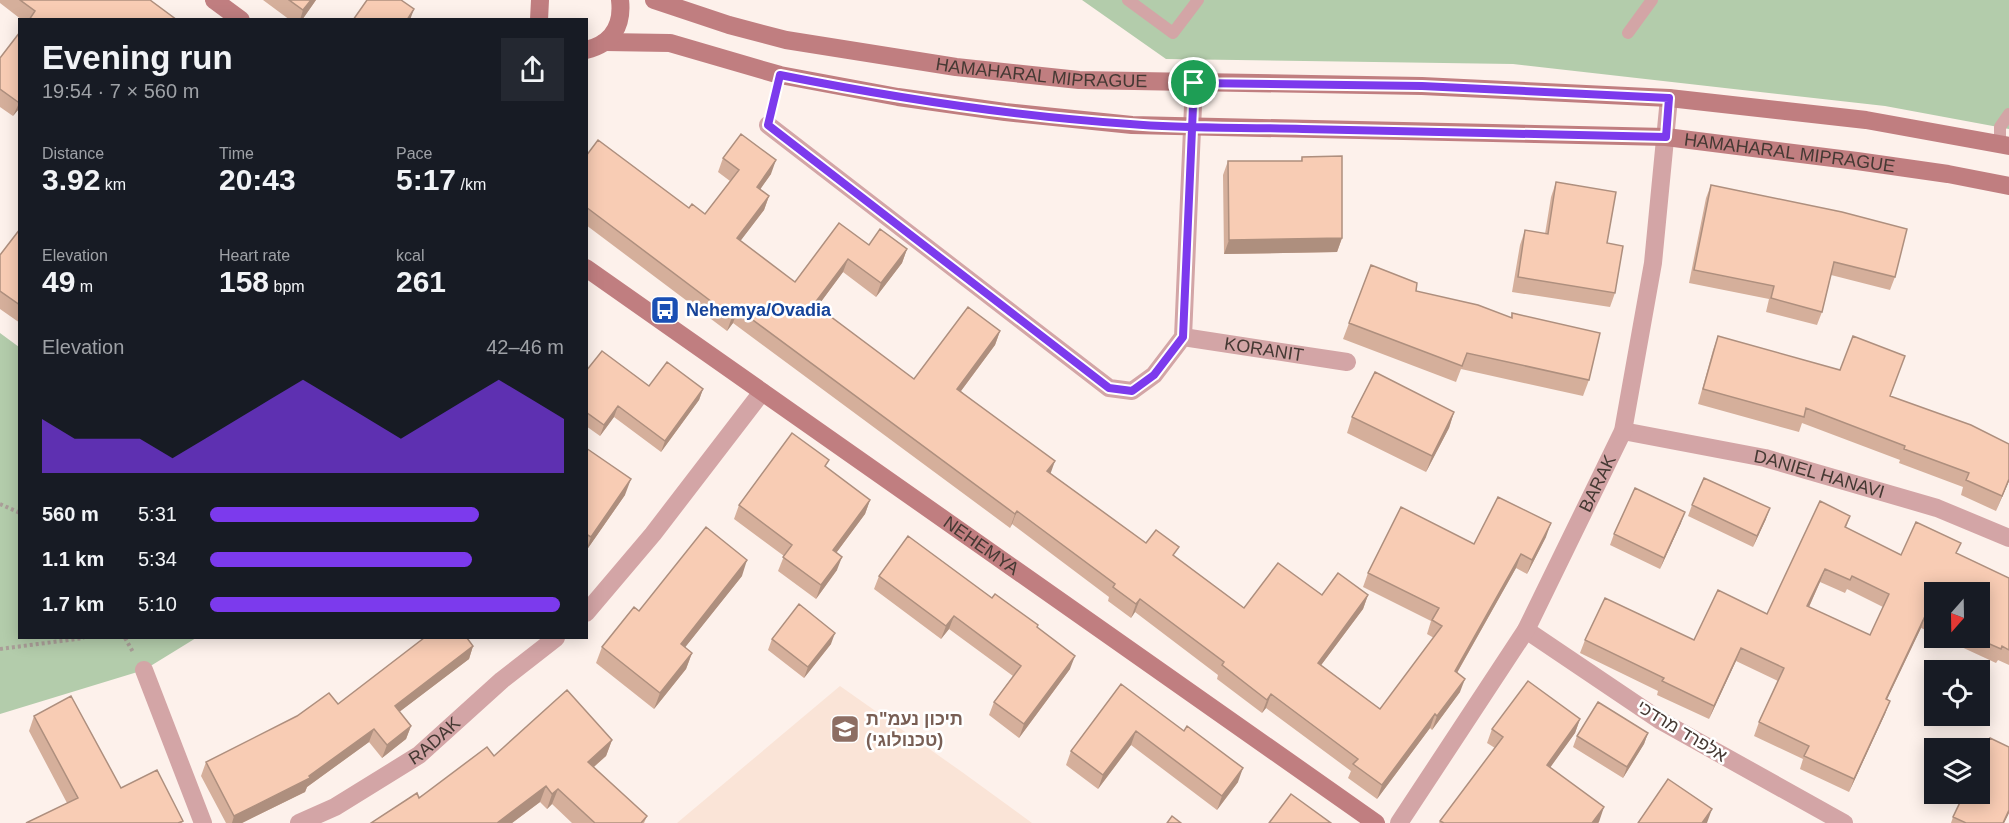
<!DOCTYPE html>
<html lang="en">
<head>
<meta charset="utf-8">
<style>
  body { margin:0; font-family:Helvetica,"Noto Sans Hebrew",sans-serif; background:#242831; color:#f1f3f6; height:100vh; display:flex; flex-direction:column; font-size:22px; white-space:nowrap }
  * { box-sizing:border-box; margin:0 }
  p { font-size:20px; color:#9ea1a6 }
  .icon { flex:none; width:33px; height:33px; fill:none; stroke:currentColor; stroke-width:2; stroke-linecap:round; stroke-linejoin:round }
  .map { position:relative; flex:1; overflow:hidden }
  .drawer { position:absolute; left:18px; top:18px; width:570px; height:621px; display:flex; flex-direction:column; background:#171b24; border-radius:0px; box-shadow:0 3px 15px #0003 }
  .drawer>* { flex:none }
  .needle { width:39px; rotate:200deg }
  .fabs { position:absolute; left:1924px; top:582px; display:grid; gap:12px }
  .fabs a { display:grid; place-items:center; width:66px; height:66px; border-radius:0px; background:#171b24; box-shadow:0 3px 15px #0003; font-size:30px }
  .pin { position:absolute; display:grid; place-items:center; width:51px; height:51px; color:#fff; margin:-26px; border:3px solid #fff; border-radius:50%; box-shadow:0 2px 6px #0007 }
  .round { display:grid; place-items:center; flex:none; width:63px; height:63px; border-radius:0px; background:#242831 }
  .head { display:flex; align-items:center; justify-content:space-between; height:102px; padding:0 24px }
  h1 { font-size:33px; font-weight:800; line-height:45px }
  .metrics { display:grid; grid-template-columns:repeat(3,1fr); gap:9px; height:102px; padding:6px 24px }
  .metrics div { display:grid; align-content:center }
  .metrics b { font-size:30px; font-weight:800 }
  .metrics small { font-size:16px; font-weight:400 }
  .metrics p { font-size:16px }
  .chart { height:168px; padding:12px 24px }
  .chart p { display:flex; justify-content:space-between }
  .chart svg { width:100%; height:108px; margin-top:6px; fill:#7c3aed; opacity:.7 }
  ul { padding:0 24px; list-style:none; font-size:20px }
  li { display:grid; grid-template-columns:96px 72px 1fr; align-items:center; height:45px }
  li i { height:15px; border-radius:8px; background:#7c3aed }
  .map>svg:first-child { display:block }
  .built { fill:#fae4d7 }
  .green { fill:#b3ccab }
  .lines { fill:none; stroke-linecap:round; stroke-linejoin:round }
  .path { stroke:#aa9e98; stroke-width:4; stroke-dasharray:3 3; stroke-linecap:butt }
  .lane { stroke:#d3a5a6; stroke-width:12 }
  .street { stroke:#d3a5a6; stroke-width:18 }
  .secondary { stroke:#c07e80; stroke-width:18 }
  .wall { fill:#d5af9b; fill-rule:evenodd }
  .shaded-wall { fill:#ae8f7e }
  .building { fill:#f8ccb4; stroke:#ae8f7e; stroke-width:1.5; fill-rule:evenodd }
  .route-casing { stroke:#fff; stroke-width:12 }
  .route { stroke:#7c3aed; stroke-width:8 }
  .labels { text-anchor:middle; dominant-baseline:central; stroke-width:5; stroke-linejoin:round; paint-order:stroke }
  .street-label { font-size:18px; fill:#453933; stroke:#fff }
  .transit-label { font-size:18px; font-weight:bold; fill:#164399; stroke:#fff; text-anchor:start }
  .education-label { font-size:18px; font-weight:bold; fill:#785e54; stroke:#fff; text-anchor:start }
</style>
</head>
<body>
<div class="map">
<svg width="2009" height="823" viewBox="0 0 2009 823">
  <rect width="100%" height="100%" fill="#fdf1eb"/>
  <!-- built -->
  <path class="built" d="M840 686 962 772 1032 823H677Z"/>
  <!-- green -->
  <path class="green" d="M1082 0H2009V129L1885 106 1513 64 1166 59Z
    M0 333 19 347 20 638H196L144 670 0 714Z"/>
  <g class="lines">
    <!-- path -->
    <path class="path" d="M0 504 20 513
      M125 638 133 652
      M0 649 84 638"/>
    <!-- lane -->
    <path class="lane" d="M1128 0 1173 33 1198 0
      M1628 33 1652 0
      M2000 145V127L2009 114"/>
    <!-- street -->
    <g class="street">
      <path d="M768 125 1109 388 1132 391 1154 375 1183 337 1194 83"/>
      <path id="s1" d="M1183 337 1347 362"/>
      <path id="s2" d="M1623 431 1765 458 1937 508 2009 538"/>
      <path d="M586 613 653 534 762 392"/>
      <path d="M1526 630 1661 721 1844 823"/>
      <path d="M144 670 203 823"/>
      <path id="s3" d="M299 823 335 807 419 755 502 680 556 638"/>
      <path id="s4" d="M1399 823 1526 630 1623 431 1653 263 1669 98"/>
    </g>
    <!-- secondary -->
    <g class="secondary">
      <path d="M214 0 241 20"/>
      <path id="s5" d="M654 0 729 25 786 40 956 67 1079 80 1422 86 1669 98 1866 120 2009 146"/>
      <path d="M539 20 540 0"/>
      <path id="s6" d="M605 42 670 43 780 75 898 97 1005 112 1132 125 1666 137 1857 161 1948 174 2009 186"/>
      <path d="M586 50C612 44 623 25 620 0"/>
      <path id="s7" d="M586 268 1376 823"/>
    </g>
  </g>
  <!-- wall -->
  <path class="wall" d="M0 0H150L177 20H22L0 3Z
    M263 0H316L302 20H290Z
    M20 32V112L18 110 13 116 0 107V58Z
    M586 156 689 208 705 214 730 181 718 172 723 158 771 174 760 189 769 196 764 210 740 241 795 282 869 245 907 249 902 263 876 297 843 272 817 307 914 379 1000 331 995 345 961 391 1050 473 1146 543 1175 557 1244 608 1322 595H1368L1363 609 1321 665 1380 709 1434 638 1427 634 1431 621 1363 587 1368 573 1474 544 1546 537 1527 574 1516 568 1457 673 1460 692 1432 730 1430 728 1377 799 1348 778 1351 771 1266 708 1262 713 1217 679 1218 675 1135 612 1131 618 1108 601 1109 597 1012 524 1010 528 733 323 727 331 586 225Z
    M1302 157 1342 238 1337 252 1224 254 1223 175 1228 161H1301Z
    M1556 182 1607 243 1615 293 1610 307 1512 292 1520 245 1525 230 1545 234 1551 197Z
    M1711 185 1895 277 1890 290 1831 275 1822 312 1817 325 1766 312 1769 299 1689 283 1706 198Z
    M20 229V323L0 309V255Z
    M1371 265 1416 291 1511 318 1512 313 1589 380 1583 396 1461 369 1456 382 1343 339Z
    M1718 336 1891 396 2009 481 1996 511 1961 495 1963 487 1899 463 1900 460 1802 423 1799 432 1698 404 1713 350Z
    M586 371 649 386 703 389 699 400 661 452 614 417 600 436 586 426Z
    M1454 412 1449 428 1426 472 1347 433 1352 417Z
    M586 448 625 495 586 551Z
    M826 467 870 500 865 514 836 553 837 570 816 599 778 571 784 556 734 519 739 505Z
    M1692 505 1766 519 1753 547 1688 516Z
    M1850 516 1846 528 1901 555 1957 554 2009 578V665L1998 660 1996 663 1942 638H1980L1935 592V634L1921 628 1887 699 1890 701 1885 714 1849 792 1800 769 1803 759 1754 736 1759 722 1778 681 1736 661 1709 719 1657 695 1658 691 1580 653 1585 640H1694L1767 614ZM1820 582 1845 593 1847 589 1883 607 1870 635 1809 607Z
    M1681 523 1660 569 1610 545 1614 534Z
    M742 576 685 647 692 653 686 669 654 709 596 663 602 647 639 611Z
    M879 576 992 598 1037 627 1070 669 1019 738 989 715 994 702 1013 676 949 629 941 639 874 589Z
    M772 639 831 644 804 678 768 650Z
    M473 646 469 659 399 712 411 726 406 739 382 758 369 742 307 787 305 792 242 823H226L201 776 206 762 338 704Z
    M1121 684 1238 782 1217 810 1131 745 1098 789 1066 765 1071 751Z
    M34 716 121 788 183 821 182 823H26L67 803 29 731Z
    M1580 719 1575 733 1550 767 1599 822 1598 823H1439L1495 748 1487 743 1492 729Z
    M1648 733 1644 744 1623 778 1573 747 1577 736Z
    M612 740 606 756 594 767 647 816 644 823H572L552 804 547 809 540 802 512 823H371L494 756Z
    M2009 813 2004 823H1951L1953 817Z"/>
  <!-- shaded-wall -->
  <path class="shaded-wall" d="M311 0H316L302 20H300L303 10Z
    M414 9 410 20H407Z
    M20 101V105L18 110 13 116Z
    M776 160 771 174 752 201 757 187Z
    M769 196 764 210 732 252 737 238Z
    M1342 238 1337 252 1224 254 1229 240Z
    M907 249 902 263 876 297 881 283Z
    M848 259 843 272 809 318 814 304Z
    M738 309 733 323 727 331 732 317Z
    M1000 331 995 345 952 403 957 389Z
    M703 389 699 400 661 452 665 441Z
    M618 406 614 417 600 436 604 425Z
    M1454 412 1449 428 1426 472 1432 456Z
    M1055 461 1050 475 1047 471Z
    M631 479 625 495 586 551 591 537Z
    M2009 479V481L1996 511 2002 496Z
    M870 500 865 514 828 564 833 550Z
    M1770 508 1766 519 1753 547 1757 536Z
    M1017 511 1012 524 1010 528 1015 514Z
    M1685 512 1681 523 1660 569 1664 558Z
    M1551 523 1546 537 1527 574 1532 560Z
    M1521 554 1516 568 1450 685 1455 671Z
    M842 557 837 570 816 599 821 585Z
    M747 560 742 576 675 660 681 644Z
    M1825 569 1820 582 1803 620 1807 606Z
    M1368 595 1363 609 1313 676 1318 663Z
    M1140 599 1135 612 1131 618 1136 604Z
    M1926 614 1921 628 1881 712 1886 699Z
    M954 616 949 629 941 639 946 626Z
    M835 633 831 644 804 678 808 667Z
    M473 646 469 659 390 719 395 706Z
    M1741 648 1736 661 1709 719 1714 706Z
    M692 653 686 669 654 709 660 693Z
    M1075 656 1070 669 1019 738 1024 724Z
    M1465 679 1460 692 1432 730 1437 716Z
    M1271 694 1266 708 1262 713 1267 700Z
    M1890 701 1885 714 1849 792 1854 779Z
    M1435 714 1430 728 1377 799 1382 785Z
    M1580 719 1575 733 1542 779 1547 765Z
    M411 726 406 739 382 758 387 745Z
    M374 729 369 742 307 787 305 792 242 823H232L234 816 309 776Z
    M1136 731 1131 745 1098 789 1103 775Z
    M1648 733 1644 744 1623 778 1627 767Z
    M612 740 606 756 582 777 588 762Z
    M1243 768 1238 782 1217 810 1222 796Z
    M546 786 540 802 512 823H497Z
    M558 789 552 804 547 809 552 794Z
    M1604 807 1599 822 1598 823H1592Z
    M1712 809 1707 823H1702Z
    M2009 810V813L2004 823H2003Z"/>
  <!-- building -->
  <path class="building" d="M20 0H150L177 20H29L35 11Z
    M289 0H311L303 10Z
    M367 0H401L414 9 407 20H353Z
    M20 32V101L18 102 0 89V58Z
    M741 134 776 160 757 187 769 196 737 238 795 282 839 223 869 245 880 229 907 249 881 283 848 259 814 304 914 379 968 307 1000 331 957 389 1055 461 1047 471 1146 543 1156 530 1179 547 1173 555 1244 608 1278 563 1322 595 1338 573 1368 595 1318 663 1380 709 1442 626 1432 620 1439 608 1368 573 1401 507 1474 544 1498 497 1551 523 1532 560 1521 554 1455 671 1465 679 1437 716 1435 714 1382 785 1353 764 1358 759 1271 694 1267 700 1222 665 1224 662 1140 599 1136 604 1113 587 1115 584 1017 511 1015 514 738 309 732 317 586 207V156L598 140 689 208 692 204 705 214 739 170 723 158Z
    M1342 156V238L1229 240 1228 161H1302V157Z
    M1556 182 1616 192 1607 243 1623 246 1615 293 1518 277 1525 230 1548 234Z
    M1711 185 1842 212 1907 229 1895 277 1834 262 1822 312 1771 298 1774 286 1694 270Z
    M20 229V305L0 291V255Z
    M1371 265 1417 283 1416 291 1478 305 1512 318V313L1600 333 1589 380 1467 353 1462 366 1349 323Z
    M1718 336 1840 370 1853 336 1905 356 1890 396 1971 425 2009 444V479L2002 496 1966 480 1969 473 1904 449 1905 446 1806 408 1804 417 1703 389Z
    M602 351 649 386 667 362 703 389 665 441 618 406 604 425 586 412V371Z
    M1375 372 1454 412 1432 456 1352 417Z
    M792 433 829 460 825 466 870 500 833 550 842 557 821 585 783 557 792 545 739 505Z
    M586 448 631 479 591 537 586 534Z
    M1704 478 1770 508 1757 536 1692 505Z
    M1635 488 1685 512 1664 558 1614 534Z
    M1820 501 1850 516 1845 527 1901 555 1916 522 1961 543 1956 553 2009 578V650L2002 646 2001 649 1976 638H1980V592H1935V619L1926 614 1886 699 1890 701 1854 779 1804 756 1809 746 1759 722 1784 668 1741 648 1714 706 1662 681 1664 678 1585 640 1605 598 1694 640 1718 590 1767 614ZM1825 569 1850 580 1852 576 1889 594 1870 635 1807 606Z
    M706 527 747 560 681 644 692 653 660 693 602 647 634 607 639 611Z
    M908 536 992 598 995 594 1038 625 1037 627 1075 656 1024 724 994 702 1021 666 954 616 946 626 879 576Z
    M799 604 835 633 808 667 772 639Z
    M424 638H467L473 646 395 706 411 726 387 745 374 729 309 776 310 778 234 816 206 762 297 716 329 693 338 704Z
    M1528 681 1580 719 1547 765 1604 807 1592 823H1444L1440 821 1503 737 1492 729Z
    M1121 684 1184 731 1187 726 1243 768 1222 796 1136 731 1103 775 1071 751Z
    M567 690 612 740 588 762 647 816 641 823H595L558 789 552 794 546 786 497 823H371L417 793 419 798 487 747 494 756Z
    M71 696 121 788 157 770 183 821 178 823H26L78 798 34 716Z
    M1598 702 1648 733 1627 767 1577 736Z
    M1990 738 2009 747V810L2003 823H1966L1953 817 1964 794H1980V759Z
    M1668 779 1712 809 1702 823H1638Z
    M1291 794 1331 823H1269Z
    M1172 816 1181 823H1167Z"/>
  <g class="lines">
    <!-- route casing -->
    <g class="route-casing">
      <path id="route" d="M1194 83 1183 337 1154 375 1132 391 1109 388 768 125 780 75C895 98 1012 116 1130 124 1187 129 1245 127 1303 129 1424 132 1545 134 1666 137L1669 98 1422 86 1194 83"/>
    </g>
    <!-- route -->
    <use href="#route" class="route"/>
  </g>
  <!-- icons -->
  <defs>
    <g id="bus-square" transform="scale(1.5)"><rect x="-9" y="-9" width="18" height="18" rx="4" fill="#1a4fb4" stroke="#fff"/><path d="M-5-6H5V4H4V6H2V4H-2V6H-4V4H-5ZM-3.5-4V0h7V-4ZM-3.5 1.2v1.5H-2V1.2ZM2 1.2v1.5H3.5V1.2Z" fill="#fff"/></g>
    <g id="school-square" transform="scale(1.5)"><rect x="-9" y="-9" width="18" height="18" rx="4" fill="#8d6e63" stroke="#fff"/><path d="M0-5L7-2L0 1L-7-2ZM-4 1L0 2.5L4 1V4Q0 6-4 4Z" fill="#fff"/></g>
  </defs>
  <g fill-rule="evenodd">
    <use href="#bus-square" x="665" y="310"/>
    <use href="#school-square" x="845" y="729"/>
  </g>
  <g class="labels">
    <!-- street labels -->
    <g class="street-label">
      <text stroke="none"><textPath href="#s5" startOffset="396">HAMAHARAL MIPRAGUE</textPath></text>
      <text stroke="none"><textPath href="#s6" startOffset="1194">HAMAHARAL MIPRAGUE</textPath></text>
      <text stroke="none"><textPath href="#s1" startOffset="82">KORANIT</textPath></text>
      <text stroke="none"><textPath href="#s2" startOffset="201">DANIEL HANAVI</textPath></text>
      <text stroke="none"><textPath href="#s4" startOffset="394">BARAK</textPath></text>
      <text stroke="none"><textPath href="#s7" startOffset="483">NEHEMYA</textPath></text>
      <text transform="translate(1682 731) rotate(31)">אלפרד מרדכי</text>
      <text stroke="none"><textPath href="#s3" startOffset="159">RADAK</textPath></text>
    </g>
    <!-- transit labels -->
    <g class="transit-label">
      <text x="686" y="310">Nehemya/Ovadia</text>
    </g>
    <!-- education labels -->
    <g class="education-label">
      <text x="866" y="719">תיכון נעמ"ת<tspan x="866" dy="21">(טכנולוגי)</tspan></text>
    </g>
  </g>
</svg>
<div class="fabs">
<a><svg class="needle" viewBox="-14 -14 28 28"><path d="M0-13l5 13h-10z" fill="#e53935"/><path d="M0 13l5-13h-10z" fill="#9ea1a6"/></svg></a>
<a><svg class="icon" aria-label="locate" viewBox="0 0 24 24"><circle cx="12" cy="12" r="6"/><path d="M12 2v4M12 18v4M2 12h4M18 12h4"/></svg></a>
<a><svg class="icon" aria-label="layers" viewBox="0 0 24 24"><path d="M12 4l9 5-9 5-9-5zM3 14l9 5 9-5"/></svg></a>
</div>
<div class="pin" style="left:1194px;top:83px;background:#1e9e55"><svg class="icon" aria-label="arrive" viewBox="0 0 24 24"><path d="M6 21V4h12l-3 4 3 4H6"/></svg></div>
<section class="drawer">
<div class="head"><div><h1>Evening run</h1><p>19:54 · 7 × 560 m</p></div><a class="round"><svg class="icon" aria-label="share" viewBox="0 0 24 24"><path d="M12 15V3M7 8l5-5 5 5M5 13v7h14v-7"/></svg></a></div>
<div class="metrics">
<div><p>Distance</p><b>3.92<small> km</small></b></div>
<div><p>Time</p><b>20:43</b></div>
<div><p>Pace</p><b>5:17<small> /km</small></b></div>
</div>
<div class="metrics">
<div><p>Elevation</p><b>49<small> m</small></b></div>
<div><p>Heart rate</p><b>158<small> bpm</small></b></div>
<div><p>kcal</p><b>261</b></div>
</div>
<div class="chart"><p><span>Elevation</span>42–46 m</p>
<svg viewBox="0 0 160 44" preserveAspectRatio="none"><path d="M0 44V22L10 30L20 30L30 30L40 38L50 30L60 22L70 14L80 6L90 14L100 22L110 30L120 22L130 14L140 6L150 14L160 22V44z"/></svg>
</div>
<ul>
<li><b>560 m</b>5:31<i style="width:76%"></i></li>
<li><b>1.1 km</b>5:34<i style="width:74%"></i></li>
<li><b>1.7 km</b>5:10<i style="width:99%"></i></li>
</ul>
</section>
</div>
</body>
</html>
